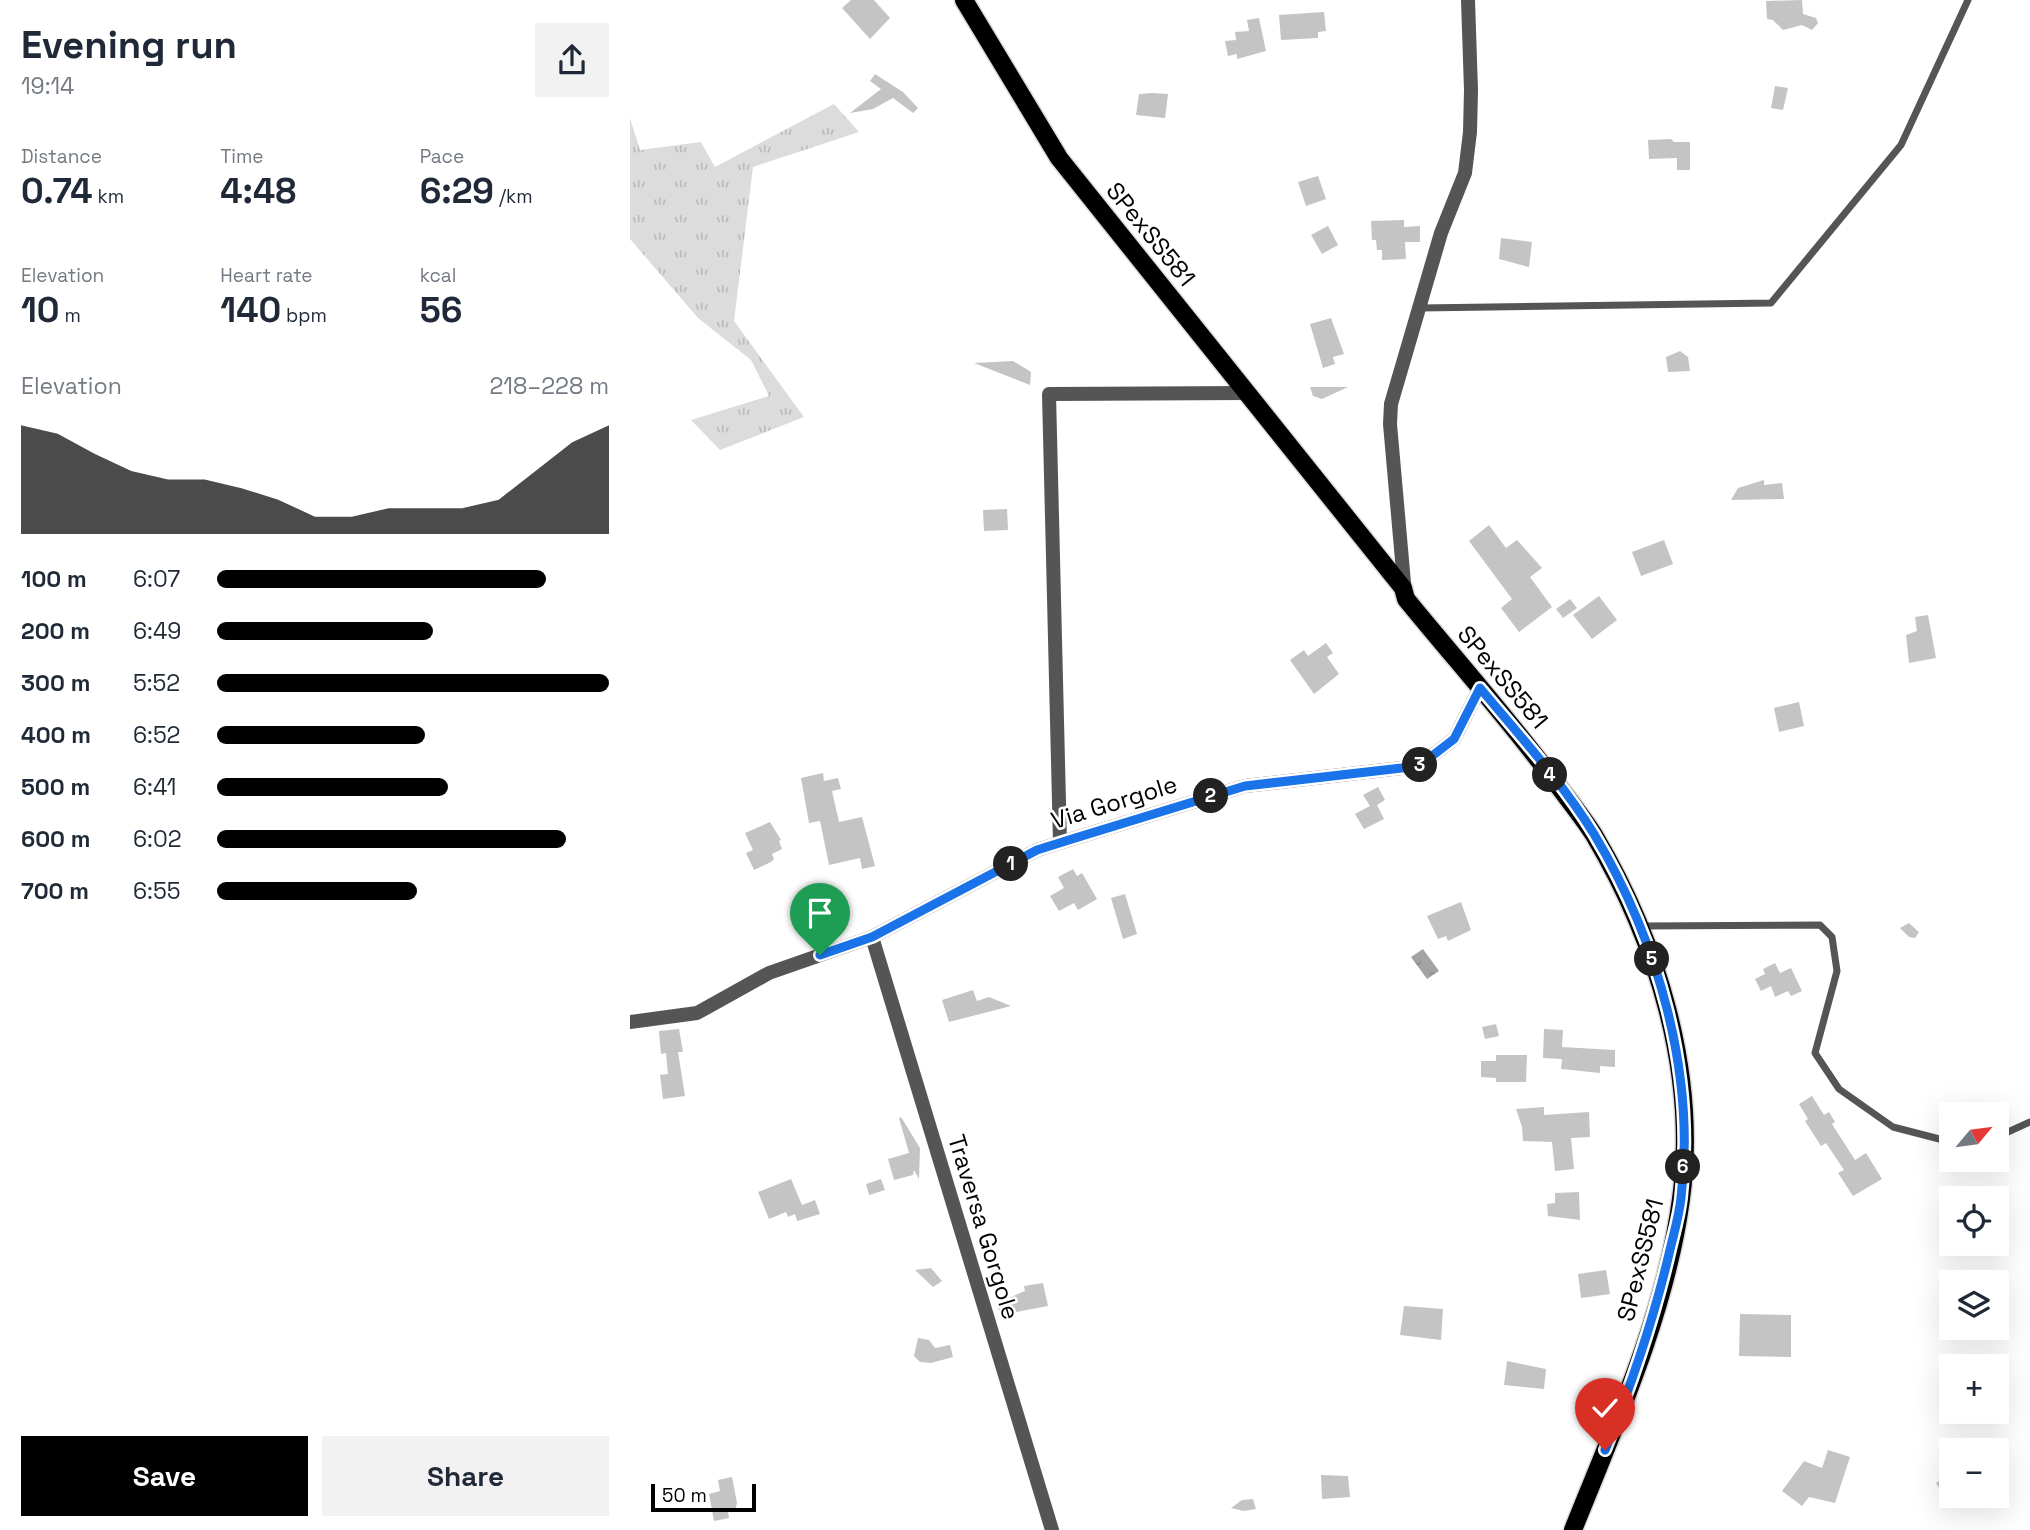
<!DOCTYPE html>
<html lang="en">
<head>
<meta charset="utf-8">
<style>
  body { margin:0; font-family:"Space Grotesk",sans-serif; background:#f2f2f3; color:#1f2937; height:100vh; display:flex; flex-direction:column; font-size:26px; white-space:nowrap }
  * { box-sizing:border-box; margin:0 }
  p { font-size:23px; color:#747a83 }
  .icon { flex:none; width:38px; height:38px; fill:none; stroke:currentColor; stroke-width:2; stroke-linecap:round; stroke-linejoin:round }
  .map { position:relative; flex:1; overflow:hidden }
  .drawer { display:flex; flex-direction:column; background:#fff; width:630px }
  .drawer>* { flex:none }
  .needle { width:46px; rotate:61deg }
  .tools { position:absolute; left:1309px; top:1102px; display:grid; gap:14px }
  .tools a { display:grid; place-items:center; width:70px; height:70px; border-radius:0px; background:#fff; box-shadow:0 7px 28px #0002; font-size:35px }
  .scale { position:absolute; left:21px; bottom:18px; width:105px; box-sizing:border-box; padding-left:7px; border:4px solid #000; border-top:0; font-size:19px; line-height:24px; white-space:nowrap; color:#000; -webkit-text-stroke:5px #fff; paint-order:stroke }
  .pin { position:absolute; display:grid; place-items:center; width:60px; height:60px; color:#fff; margin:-72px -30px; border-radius:50% 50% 50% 0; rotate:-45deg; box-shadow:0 0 7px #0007 }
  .pin .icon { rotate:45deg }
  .km { position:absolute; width:35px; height:35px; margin:-18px; border-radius:50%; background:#222; color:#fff; font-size:19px; line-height:35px; text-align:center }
  .round { display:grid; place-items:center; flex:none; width:74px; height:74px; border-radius:0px; background:#f2f2f3 }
  .headline { display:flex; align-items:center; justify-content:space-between; height:119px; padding:0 21px }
  h1 { font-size:38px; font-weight:800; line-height:52px }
  .metrics { display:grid; grid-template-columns:repeat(3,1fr); gap:10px; height:119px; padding:7px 21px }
  .metrics div { display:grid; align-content:center }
  .metrics b { font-size:35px; font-weight:800 }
  .metrics small { font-size:19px; font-weight:400 }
  .metrics p { font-size:19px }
  .chart { height:196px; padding:14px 21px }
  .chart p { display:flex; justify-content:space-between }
  .chart svg { width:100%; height:126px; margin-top:7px; fill:#000; opacity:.7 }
  .primary-button { display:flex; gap:14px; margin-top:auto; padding:14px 21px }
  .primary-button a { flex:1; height:80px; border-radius:0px; background:#000; color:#fff; font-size:28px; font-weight:800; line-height:80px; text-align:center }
  .primary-button a+a { background:#f2f2f3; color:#1f2937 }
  ul { padding:0 21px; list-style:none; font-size:23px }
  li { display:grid; grid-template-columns:112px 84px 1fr; align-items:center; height:52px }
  li i { height:18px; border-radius:9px; background:#000 }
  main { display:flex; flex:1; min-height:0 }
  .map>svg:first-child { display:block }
  .grass { fill:url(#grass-tufts) }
  .water { fill:url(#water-ripples) }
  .building { fill:#c4c4c4 }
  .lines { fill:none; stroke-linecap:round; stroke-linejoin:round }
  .primary-casing { stroke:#dbdbdb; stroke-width:21 }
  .lane { stroke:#555; stroke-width:7 }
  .street { stroke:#555; stroke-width:14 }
  .primary { stroke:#000; stroke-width:18 }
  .route-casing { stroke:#fff; stroke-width:14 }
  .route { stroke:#1a73e8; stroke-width:9 }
  .labels { text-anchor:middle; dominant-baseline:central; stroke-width:5; stroke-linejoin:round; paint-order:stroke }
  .street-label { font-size:24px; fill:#000; stroke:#fff }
</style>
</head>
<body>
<main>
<section class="drawer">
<div class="headline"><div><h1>Evening run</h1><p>19:14</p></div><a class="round"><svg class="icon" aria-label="share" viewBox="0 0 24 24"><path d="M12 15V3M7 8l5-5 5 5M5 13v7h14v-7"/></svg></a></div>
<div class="metrics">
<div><p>Distance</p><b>0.74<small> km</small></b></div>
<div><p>Time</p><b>4:48</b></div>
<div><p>Pace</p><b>6:29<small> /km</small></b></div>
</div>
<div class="metrics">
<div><p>Elevation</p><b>10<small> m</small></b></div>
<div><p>Heart rate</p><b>140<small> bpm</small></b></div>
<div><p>kcal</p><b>56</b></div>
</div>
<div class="chart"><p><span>Elevation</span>218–228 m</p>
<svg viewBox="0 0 160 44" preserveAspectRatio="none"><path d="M0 44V6L10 9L20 16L30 22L40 25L50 25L60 28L70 32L80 38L90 38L100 35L110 35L120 35L130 32L140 22L150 12L160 6V44z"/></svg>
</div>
<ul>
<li><b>100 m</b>6:07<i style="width:84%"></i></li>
<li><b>200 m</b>6:49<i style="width:55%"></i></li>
<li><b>300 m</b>5:52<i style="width:100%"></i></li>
<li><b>400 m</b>6:52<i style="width:53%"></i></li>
<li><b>500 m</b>6:41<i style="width:59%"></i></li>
<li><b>600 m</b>6:02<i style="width:89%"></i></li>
<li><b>700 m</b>6:55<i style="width:51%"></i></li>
</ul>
<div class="primary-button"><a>Save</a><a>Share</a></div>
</section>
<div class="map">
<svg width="1400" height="1530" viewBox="0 0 1400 1530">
  <defs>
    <pattern id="grass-tufts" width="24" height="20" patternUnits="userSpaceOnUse" patternTransform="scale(1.75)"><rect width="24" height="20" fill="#dcdcdc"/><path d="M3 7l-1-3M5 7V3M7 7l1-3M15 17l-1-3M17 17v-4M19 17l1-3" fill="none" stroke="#bbb"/></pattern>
    <pattern id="water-ripples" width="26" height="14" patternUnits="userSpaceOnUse" patternTransform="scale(1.75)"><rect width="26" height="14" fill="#a3a3a3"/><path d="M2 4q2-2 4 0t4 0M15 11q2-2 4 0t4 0" fill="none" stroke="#8b8b8b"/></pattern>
  </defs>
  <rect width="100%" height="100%" fill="#fff"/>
  <!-- grass -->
  <path class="grass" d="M204 104 229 132 123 167 104 321 174 417 90 450 61 420 139 396 121 360 68 318 0 239V118L10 150 71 142 85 167Z"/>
  <!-- water -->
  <path class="water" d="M793 949 809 971 797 979 781 957Z"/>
  <!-- building -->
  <path class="building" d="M221 0H244L260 18 240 39 212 8Z
    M1172 0 1173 14 1186 18 1188 23 1182 30 1172 25 1153 30 1143 20 1137 19 1136 1Z
    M694 12 696 31 688 32V38L651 40 649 15Z
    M629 18 636 51 607 59V54L598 56 595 41 606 40 605 32 619 31 617 20Z
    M245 74 273 92 288 108 283 113 263 98 243 109 220 113 251 89 240 81Z
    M1145 86 1158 88 1153 110 1141 108Z
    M522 93 538 94 535 118 506 115 509 94Z
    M1041 139 1044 142H1060V170H1047V158L1019 159 1018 140Z
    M688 176 696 199 676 206 668 182Z
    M774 220V227L790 226V242H775L776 259 752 260V250H747L746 240H742L741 221Z
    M698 226 708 245 692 254 681 235Z
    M871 238 902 242 899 267 869 259Z
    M701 318 714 354 703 357 705 364 693 368 680 324Z
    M1050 351 1058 357 1060 371 1038 372 1036 357Z
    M383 361 401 372 400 385 344 363Z
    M680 387H718L692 399 683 396Z
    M1134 480V485L1152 483 1154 499 1101 500 1108 488Z
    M377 509 378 530 354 531 353 510Z
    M859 525 876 548 887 540 912 568 900 577 922 607 889 632 871 608 882 599 839 541Z
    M1034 540 1043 564 1011 576 1002 552Z
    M969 596 987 620 962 639 943 615Z
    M940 599 947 608 933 618 926 609Z
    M1298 615 1306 658 1279 663 1276 635 1287 631 1285 617Z
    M696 643 703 653 697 657 709 674 684 694 660 660 674 650 678 656Z
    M1169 702 1174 726 1149 732 1144 708Z
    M193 773 194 781 208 778 211 789 202 791 209 822 232 817 245 866 232 869 230 858 199 865 190 821 179 823 171 778Z
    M748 787 755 800 747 805 754 819 734 829 725 814 740 806 733 795Z
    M140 822 151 840 149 841 152 849 142 854 144 859 141 862 124 870 116 853 123 850 115 833Z
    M443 869 447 876 452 873 467 899 448 910 444 903 429 911 420 896 434 888 428 877Z
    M495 894 507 934 493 939 481 898Z
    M831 902 841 930 818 941 816 936 808 939 797 916Z
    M1279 923 1289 932 1285 938 1279 937 1270 928Z
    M1145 963 1150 973 1161 968 1172 991 1161 996 1158 991 1145 997 1141 986 1131 991 1125 979 1135 974 1133 969Z
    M343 990 347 1001 359 997 381 1006 319 1022 312 1000Z
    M866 1024 869 1036 855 1039 852 1027Z
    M49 1029 53 1052H48L55 1096 33 1099 30 1075 38 1074 36 1053 31 1054 29 1031Z
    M914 1029 933 1030 932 1047 985 1050V1067L970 1066V1073L931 1069 932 1059 913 1058Z
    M866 1055H897L896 1082H866V1078L851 1077V1061H866Z
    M1182 1096 1194 1115 1199 1112 1205 1122 1202 1124 1225 1160 1236 1153 1252 1179 1223 1196 1208 1173 1214 1170 1196 1143 1191 1146 1175 1121 1178 1119 1169 1104Z
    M914 1107V1115L959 1112 960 1137 941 1138 944 1169 925 1171 922 1142 893 1141 892 1127 886 1109Z
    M271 1117 290 1148 289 1179 284 1170 283 1175 264 1180 258 1159 279 1153 269 1118Z
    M161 1179 172 1205 185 1200 190 1214 167 1221 165 1214 158 1217 156 1212 139 1219 128 1192Z
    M251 1179 255 1190 239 1195 236 1184Z
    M949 1192 950 1220 918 1216 917 1204 925 1203V1193Z
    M301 1268 312 1281 303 1287 285 1270Z
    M976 1270 980 1294 951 1298 948 1274Z
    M413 1283 418 1306 370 1315 367 1303 395 1291 394 1286Z
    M774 1306 813 1309 811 1340 770 1335Z
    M1110 1314 1161 1315V1357L1109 1356Z
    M288 1338 299 1340 305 1348 320 1345 323 1357 301 1363 290 1362 284 1356Z
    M877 1361 916 1369 914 1389 874 1385Z
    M1198 1450 1220 1457 1205 1503 1179 1497 1172 1506 1152 1491 1174 1461 1192 1468Z
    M691 1475 718 1476 720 1497 692 1499Z
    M1317 1476 1321 1490 1313 1494 1306 1483Z
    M102 1477 107 1503 105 1511 98 1512 99 1518 84 1521 79 1494 90 1491 88 1480Z
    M623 1499 626 1509 614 1511 601 1508 612 1500Z"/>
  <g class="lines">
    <!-- primary casing -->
    <g class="primary-casing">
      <path id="primary" d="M334 0 429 158 773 588 776 599C825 659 877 717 923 779 937 798 952 816 964 835 1027 941 1068 1074 1051 1199 1036 1312 985 1425 943 1530"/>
    </g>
    <!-- lane -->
    <path class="lane" d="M790 308 1141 303 1271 145 1338 0
      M1011 926 1190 925 1202 937 1207 971 1185 1053 1209 1089 1263 1127 1321 1142
      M1367 1137 1400 1122"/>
    <!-- street -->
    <path class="street" d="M775 594 760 424 761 404 811 233 835 173 840 132 841 90 838 0
      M430 843 419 394 617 393
      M242 937 422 1530
      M0 1022 67 1013 139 973 242 937 407 850 442 839 615 786 789 766 824 739 850 688"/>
    <!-- primary -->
    <use href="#primary" class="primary"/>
  </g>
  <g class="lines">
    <!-- route casing -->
    <g class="route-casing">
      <path id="route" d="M190 955 242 937 407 850 442 839 615 786 789 766 824 739 850 688C889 735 932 782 964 834 1028 941 1066 1073 1051 1198 1049 1217 1043 1236 1039 1254 1023 1322 1001 1386 975 1450"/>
    </g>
    <!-- route -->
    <use href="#route" class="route"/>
  </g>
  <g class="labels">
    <!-- street labels -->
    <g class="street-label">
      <text transform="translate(521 234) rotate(51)">SPexSS581</text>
      <text transform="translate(873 677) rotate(50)">SPexSS581</text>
      <text transform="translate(484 802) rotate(-17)">Via Gorgole</text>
      <text transform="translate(354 1227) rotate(73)">Traversa Gorgole</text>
      <text transform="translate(1010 1260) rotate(-76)">SPexSS581</text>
    </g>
  </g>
</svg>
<div class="tools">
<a><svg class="needle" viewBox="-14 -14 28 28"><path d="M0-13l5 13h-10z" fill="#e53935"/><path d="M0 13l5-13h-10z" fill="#747a83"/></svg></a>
<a><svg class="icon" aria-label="locate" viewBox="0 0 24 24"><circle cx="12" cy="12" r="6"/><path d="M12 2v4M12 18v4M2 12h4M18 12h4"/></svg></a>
<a><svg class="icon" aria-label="layers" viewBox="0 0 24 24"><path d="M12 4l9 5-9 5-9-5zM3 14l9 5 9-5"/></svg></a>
<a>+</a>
<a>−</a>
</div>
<div class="scale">50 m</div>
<div class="pin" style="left:190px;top:955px;background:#1e9e55"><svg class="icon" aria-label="arrive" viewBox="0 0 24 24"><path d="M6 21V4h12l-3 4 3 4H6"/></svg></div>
<div class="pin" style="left:975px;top:1450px;background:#d93025"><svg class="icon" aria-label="check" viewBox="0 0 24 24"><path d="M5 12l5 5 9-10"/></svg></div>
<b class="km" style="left:381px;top:864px">1</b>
<b class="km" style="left:581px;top:796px">2</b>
<b class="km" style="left:790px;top:765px">3</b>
<b class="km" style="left:920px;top:775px">4</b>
<b class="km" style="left:1022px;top:959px">5</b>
<b class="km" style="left:1053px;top:1167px">6</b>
</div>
</main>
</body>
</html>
